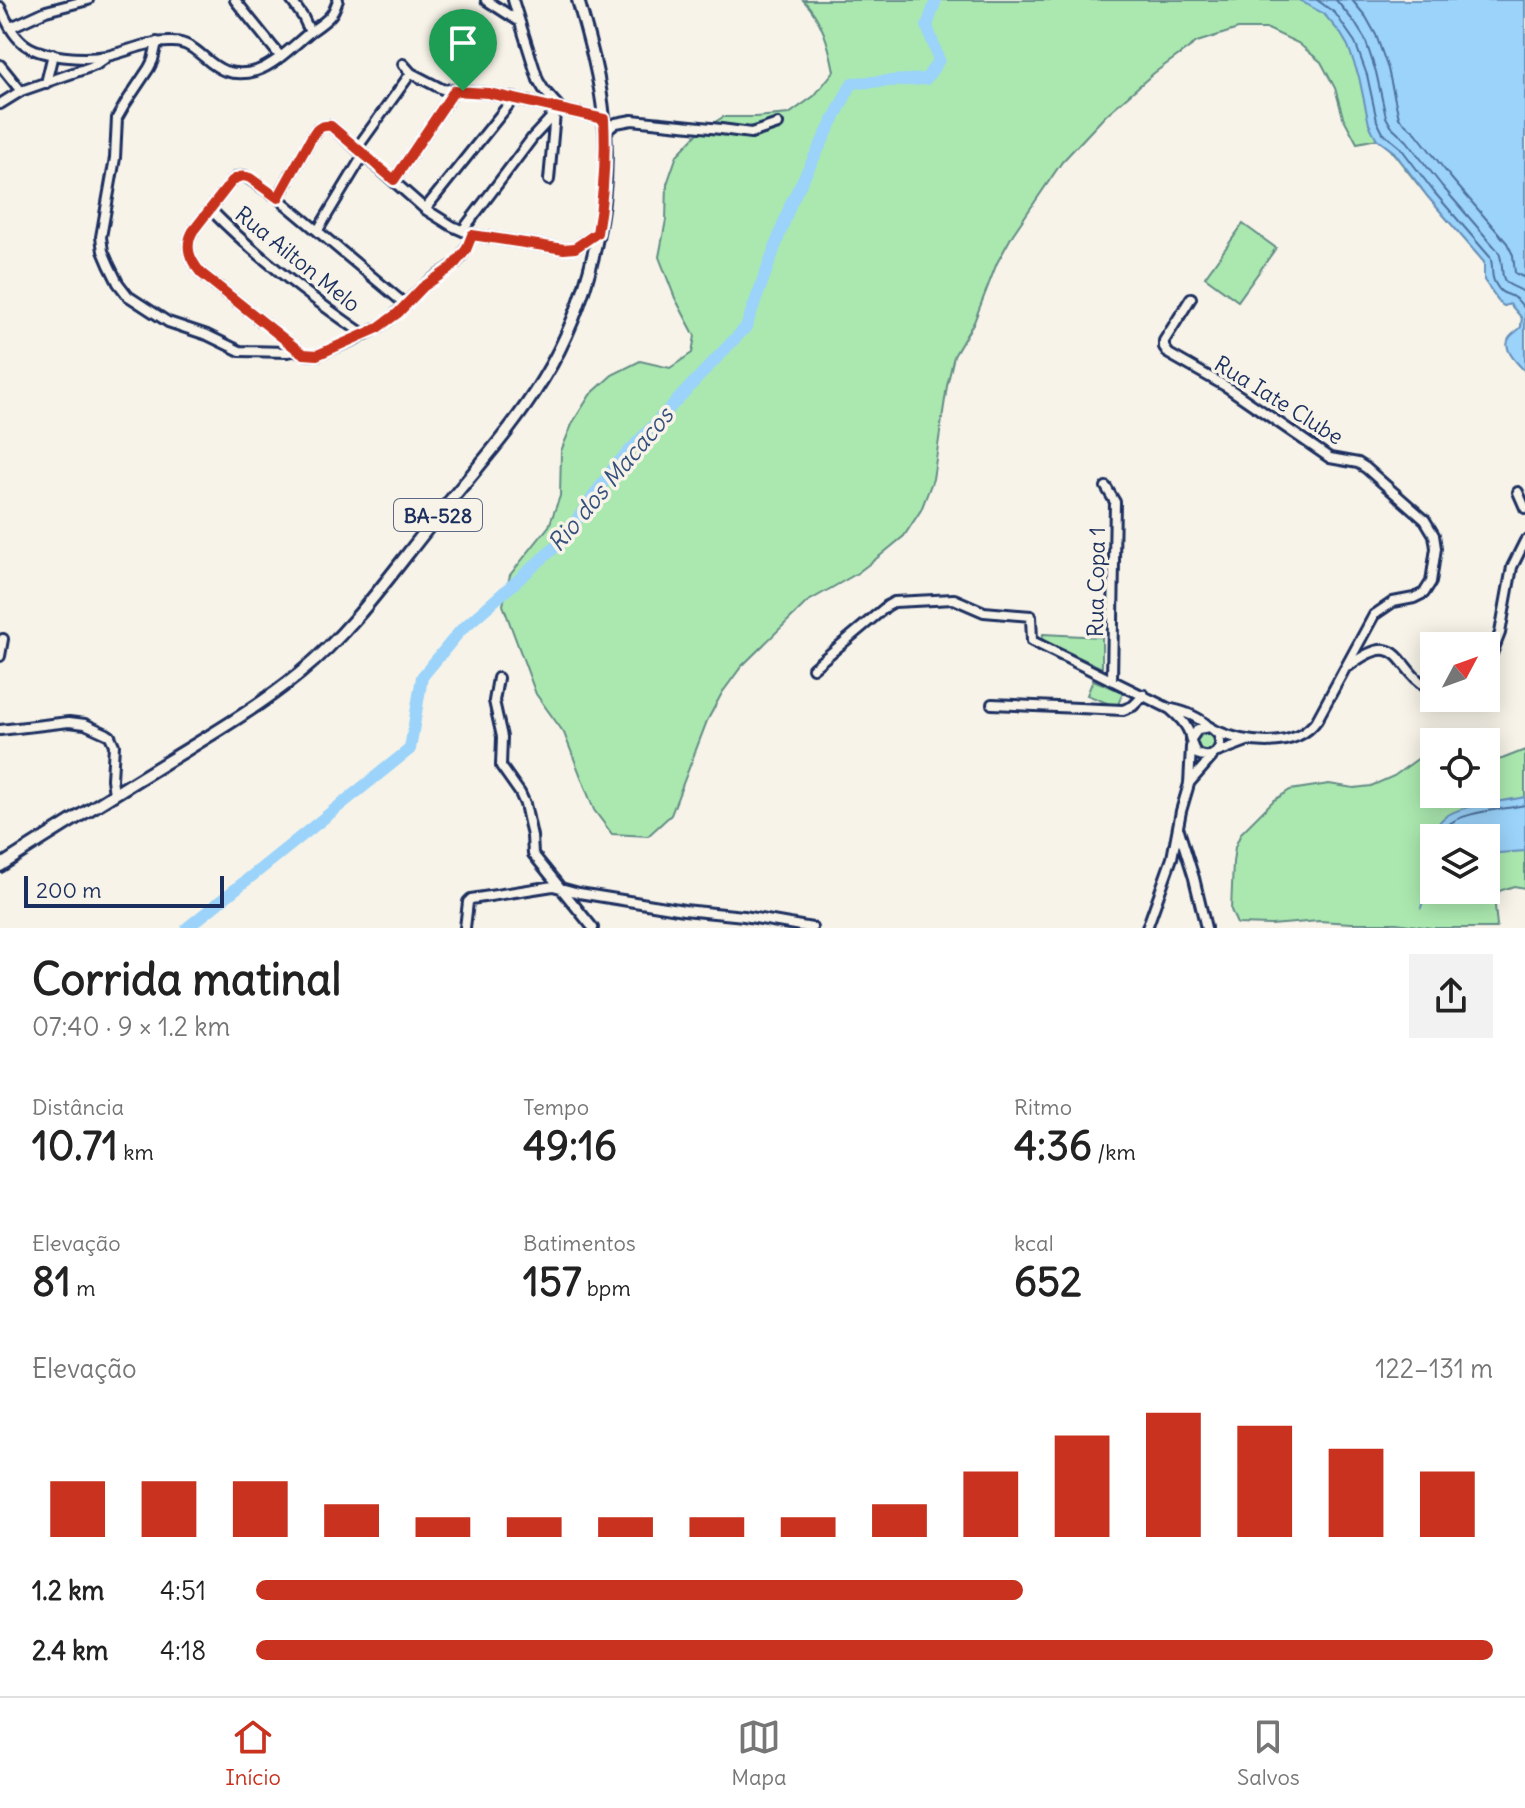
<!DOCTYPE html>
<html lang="pt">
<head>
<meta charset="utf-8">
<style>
  body { margin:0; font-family:Delius,sans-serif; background:#f2f2f2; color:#222; height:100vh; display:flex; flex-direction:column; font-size:30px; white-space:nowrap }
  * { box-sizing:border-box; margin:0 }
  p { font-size:26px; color:#767676 }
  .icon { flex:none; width:44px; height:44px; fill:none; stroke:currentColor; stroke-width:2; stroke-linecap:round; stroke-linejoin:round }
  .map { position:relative; height:928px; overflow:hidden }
  .panel { display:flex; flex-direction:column; background:#fff; flex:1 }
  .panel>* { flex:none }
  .needle { width:52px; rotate:49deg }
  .buttons { position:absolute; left:1420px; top:632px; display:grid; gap:16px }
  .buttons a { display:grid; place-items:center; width:80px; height:80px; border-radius:0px; background:#fff; box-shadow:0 4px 20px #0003; font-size:40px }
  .scale { position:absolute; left:24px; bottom:20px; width:200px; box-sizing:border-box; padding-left:8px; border:4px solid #1b2f5e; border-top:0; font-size:22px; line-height:28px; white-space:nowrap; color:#1b2f5e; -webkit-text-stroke:6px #f7f3e8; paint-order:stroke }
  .pin { position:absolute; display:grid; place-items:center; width:68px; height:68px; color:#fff; margin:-82px -34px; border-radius:50% 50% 50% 0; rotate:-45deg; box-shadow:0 0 8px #0007 }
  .pin .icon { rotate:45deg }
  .round { display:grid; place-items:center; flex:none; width:84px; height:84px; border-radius:0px; background:#f2f2f2 }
  .head { display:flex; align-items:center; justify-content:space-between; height:136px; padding:0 32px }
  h1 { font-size:44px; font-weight:800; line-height:60px }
  .figures { display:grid; grid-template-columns:repeat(3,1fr); gap:12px; height:136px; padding:8px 32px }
  .figures div { display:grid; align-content:center }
  .figures b { font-size:40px; font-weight:800 }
  .figures small { font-size:22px; font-weight:400 }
  .figures p { font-size:22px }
  .chart { height:224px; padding:16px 32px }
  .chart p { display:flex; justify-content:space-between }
  .chart svg { width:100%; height:144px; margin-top:8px; stroke:#c8321e; stroke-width:6 }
  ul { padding:0 32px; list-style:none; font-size:26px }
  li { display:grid; grid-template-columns:128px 96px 1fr; align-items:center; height:60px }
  li i { height:20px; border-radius:10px; background:#c8321e }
  .tab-bar { display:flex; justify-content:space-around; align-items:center; height:112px; border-top:2px solid #e0e0e0; background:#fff; font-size:22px; color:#767676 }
  .tab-bar a { display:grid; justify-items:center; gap:4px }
  .tab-bar .active { color:#c8321e }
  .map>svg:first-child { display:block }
  .green { fill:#abe8af; stroke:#638c86; stroke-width:2; fill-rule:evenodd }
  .water { fill:#9bd3fa; stroke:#6891bc; stroke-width:2 }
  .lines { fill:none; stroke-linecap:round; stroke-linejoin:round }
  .shore { stroke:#4e719c; stroke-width:2 }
  .stream { stroke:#6891bc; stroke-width:2 }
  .river { stroke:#9bd3fa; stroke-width:12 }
  .minor-casing { stroke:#1b2f5e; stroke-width:14 }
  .major-casing { stroke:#1b2f5e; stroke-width:16 }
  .minor { stroke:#f7f3e8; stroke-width:8 }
  .major { stroke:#f7f3e8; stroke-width:10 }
  .route-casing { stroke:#fff; stroke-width:16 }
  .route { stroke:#c8321e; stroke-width:10 }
  .labels { text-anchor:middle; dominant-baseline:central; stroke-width:7; stroke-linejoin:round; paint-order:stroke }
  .shield { fill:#f7f3e8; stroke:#5d6a87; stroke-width:2 }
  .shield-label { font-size:20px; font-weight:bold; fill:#1b2f5e }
  .street-label { font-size:22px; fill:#1b2f5e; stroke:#f7f3e8 }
  .water-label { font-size:24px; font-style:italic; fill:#35507d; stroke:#f7f3e8 }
</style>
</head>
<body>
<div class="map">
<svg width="1525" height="928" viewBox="0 0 1525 928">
  <rect width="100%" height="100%" fill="#f7f3e8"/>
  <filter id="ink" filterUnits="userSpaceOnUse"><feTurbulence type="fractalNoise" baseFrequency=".0125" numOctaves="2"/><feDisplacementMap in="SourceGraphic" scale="16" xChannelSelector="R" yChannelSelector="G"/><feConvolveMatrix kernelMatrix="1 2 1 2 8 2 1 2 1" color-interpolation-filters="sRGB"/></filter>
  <g filter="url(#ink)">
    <!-- green -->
    <path class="green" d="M803 0H1326L1525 305V371C1517 363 1501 348 1511 337 1514 333 1518 331 1521 327L1522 318 1510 304 1504 306 1501 304 1484 280V262L1428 197 1390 149 1377 139 1357 143 1343 117 1335 88 1321 62 1298 43 1268 29H1238L1197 42 1154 73 1106 115 1062 162 1013 234 997 263 974 322 954 356 947 386 933 479 921 510 904 536 881 555 856 574 807 602 741 667 722 693 707 721 671 815 648 836 612 834 594 810 564 733 536 694 503 605 510 575 549 526 560 496 561 451 573 422 590 395 612 375 640 361 670 368 692 353 695 336 675 298 659 257 666 220 667 184 677 155 698 133 723 117H755L789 114 814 96 834 71C829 45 822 19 803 0Z
      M1243 224 1276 248 1238 301 1205 277Z
      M1043 634 1102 637V668L1042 640Z
      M1093 680 1123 692 1117 707 1087 695Z
      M1207 729 1219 739 1212 754 1196 751 1193 738 1195 734Z
      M1525 750V888L1514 886 1499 891 1495 906 1497 926 1496 928H1432L1396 923H1351L1319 921 1271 925 1237 924 1231 910 1233 862 1235 847 1241 833 1273 801 1290 790 1329 784 1354 788 1371 786 1394 776 1419 758 1433 753 1434 794H1486V761L1502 759ZM1434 838H1486V890H1434Z"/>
    <!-- water -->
    <path class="water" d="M1299 0H1525V371C1517 363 1501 348 1510 337 1513 333 1518 331 1521 327L1522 318 1510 304 1504 306 1501 304 1484 280V262L1428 197 1394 152 1377 139 1373 132 1369 124 1359 77 1348 46 1341 34 1324 14Z
      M1525 797V851L1486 854V838H1439V823C1452 804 1503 802 1525 797Z"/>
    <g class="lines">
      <!-- shore -->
      <path class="shore" d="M1317 0 1335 13 1355 42 1367 75 1377 121 1383 133 1400 147 1434 192 1490 257C1494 266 1490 275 1495 283 1503 298 1507 291 1516 299 1517 299 1525 309 1525 309
        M1336 0 1355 23 1365 39 1376 72 1386 117 1391 126 1407 141 1442 186 1498 251C1505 263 1499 277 1507 283 1512 287 1519 288 1525 293
        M1352 0 1366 17 1376 35 1388 69 1399 118 1416 133 1451 178 1507 243 1513 255 1515 273 1525 278
        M1447 838V826C1462 811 1503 810 1525 805"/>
      <!-- stream -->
      <path class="stream" d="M1421 908 1426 889 1434 874"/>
      <!-- river -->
      <path class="river" d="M187 928 410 749 422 677 460 631 561 542 615 466 746 327 791 203 852 83 926 79 939 60 927 26 936 0"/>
      <!-- minor casing -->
      <g class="minor-casing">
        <path id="minor" d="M235 0 280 56
          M291 0 303 17 310 32
          M486 0 517 20
          M0 7C6 20 12 34 23 43 41 58 85 60 107 56 131 51 145 41 173 42 196 42 205 64 225 71 235 74 246 74 256 71 276 64 294 45 310 32 317 27 325 22 330 16 334 12 336 6 338 0
          M11 27 46 11 88 0
          M157 42 153 60 149 68 125 104 117 118 115 158 101 237 103 251 109 265 118 283 128 296 168 322 207 335 240 351 288 352 298 350
          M403 64 411 73 442 89 488 93 604 119
          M0 65 21 91
          M46 83 53 54
          M0 104 21 91 96 65 108 56
          M605 132 616 123 632 120 721 129 751 133 778 124
          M357 148 411 73
          M394 180 454 91
          M549 180 555 113
          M278 198 314 133C319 127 323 125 331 126L425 209 452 226 472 235 564 249 575 248 597 233
          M425 209 514 98
          M211 210C257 257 311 298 365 335
          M318 230 364 154
          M463 230 533 137 560 108 544 90 538 80 513 0
          M1191 298 1164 341V347L1169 354 1227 387 1330 458 1358 463 1366 468 1425 520 1434 535 1436 548 1431 582 1424 593 1414 598 1393 602 1374 615 1317 720C1295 751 1245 744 1214 730
          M406 305 278 198 245 176 237 177 232 181 193 231C184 247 190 260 201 273L298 350C304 355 308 355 317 355 342 344 369 336 390 319 402 310 411 298 422 288 447 265 458 272 472 235
          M1106 487 1115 502 1112 680
          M1518 492 1525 508
          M0 656 3 639
          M1349 666C1404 624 1395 675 1434 690
          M813 668 887 606 894 602 954 599 984 612 1031 616 1032 641 1170 709C1177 715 1184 721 1188 730 1192 739 1190 746 1197 754 1213 761 1225 749 1218 734L1210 727 1198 729 1191 739
          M1486 669 1500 633 1512 567 1525 541
          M498 678 494 701 502 737 501 766 520 793 525 804 532 836 533 854 593 928
          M992 704 1123 710 1133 706 1144 695
          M1172 709C1186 712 1199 717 1209 727
          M0 730 69 722 85 724 107 734 110 736 114 745 112 779 114 794
          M1218 752 1247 741
          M1189 783 1212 757
          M1179 830 1194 878 1206 928
          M465 928 468 902 471 899 553 886 579 893 684 910 744 916 812 928
          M1147 928 1172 858 1181 811 1189 784 1191 747"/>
      </g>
      <!-- major casing -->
      <g class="major-casing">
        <path id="major" d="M0 866C56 830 113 795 170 760 214 733 260 706 300 673 353 630 393 571 436 518 472 473 513 429 543 379 588 306 613 204 604 118 600 77 589 39 578 0"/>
      </g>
      <!-- minor -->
      <use href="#minor" class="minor"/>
      <!-- major -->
      <use href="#major" class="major"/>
    </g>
  </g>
  <g class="lines" filter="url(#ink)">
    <!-- route casing -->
    <g class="route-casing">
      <path id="route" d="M454 91 488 93 604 119C606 158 604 194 597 233L575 248 564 249 472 235 466 250 452 267 423 287 398 313 376 329 317 355 304 354 298 350 201 273C190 260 184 247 193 231L232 181C238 176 243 175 250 178L278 198 314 133C319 127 323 125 331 126L394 180Z"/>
    </g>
    <!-- route -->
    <use href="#route" class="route"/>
  </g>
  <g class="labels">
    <!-- shield labels -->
    <rect class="shield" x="394" y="499" width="88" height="32" rx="6"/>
    <g class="shield-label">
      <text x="438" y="515">BA-528</text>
    </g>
    <!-- street labels -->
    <g class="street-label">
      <text transform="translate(298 259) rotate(39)">Rua Ailton Melo</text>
      <text transform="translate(1279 400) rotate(32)">Rua Iate Clube</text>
      <text transform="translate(1096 582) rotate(-89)">Rua Copa 1</text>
    </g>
    <!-- water labels -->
    <g class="water-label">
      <text transform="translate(610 479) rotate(-50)">Rio dos Macacos</text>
    </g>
  </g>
</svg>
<div class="buttons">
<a><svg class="needle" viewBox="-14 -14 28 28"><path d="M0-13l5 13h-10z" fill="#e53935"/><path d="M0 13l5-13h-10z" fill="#767676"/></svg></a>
<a><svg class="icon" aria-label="locate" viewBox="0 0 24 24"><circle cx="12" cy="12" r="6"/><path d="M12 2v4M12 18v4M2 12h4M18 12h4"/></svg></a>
<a><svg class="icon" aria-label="layers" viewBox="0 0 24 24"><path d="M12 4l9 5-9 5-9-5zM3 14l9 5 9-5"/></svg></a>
</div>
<div class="scale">200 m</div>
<div class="pin" style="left:463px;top:91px;background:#1e9e55"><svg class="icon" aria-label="arrive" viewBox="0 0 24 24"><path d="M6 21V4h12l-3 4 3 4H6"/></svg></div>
</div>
<section class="panel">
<div class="head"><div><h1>Corrida matinal</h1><p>07:40 · 9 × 1.2 km</p></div><a class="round"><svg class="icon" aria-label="share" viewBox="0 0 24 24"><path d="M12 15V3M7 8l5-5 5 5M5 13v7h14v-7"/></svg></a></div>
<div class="figures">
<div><p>Distância</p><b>10.71<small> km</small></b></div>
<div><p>Tempo</p><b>49:16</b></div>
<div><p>Ritmo</p><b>4:36<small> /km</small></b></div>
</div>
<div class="figures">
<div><p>Elevação</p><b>81<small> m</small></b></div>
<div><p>Batimentos</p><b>157<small> bpm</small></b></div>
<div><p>kcal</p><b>652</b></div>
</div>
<div class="chart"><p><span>Elevação</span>122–131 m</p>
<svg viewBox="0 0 160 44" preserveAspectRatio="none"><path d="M5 44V27M15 44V27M25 44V27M35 44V34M45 44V38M55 44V38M65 44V38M75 44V38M85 44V38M95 44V34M105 44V24M115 44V13M125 44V6M135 44V10M145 44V17M155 44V24"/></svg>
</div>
<ul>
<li><b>1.2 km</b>4:51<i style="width:62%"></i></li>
<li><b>2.4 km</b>4:18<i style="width:100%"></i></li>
</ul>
</section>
<nav class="tab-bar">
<a class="active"><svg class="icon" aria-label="home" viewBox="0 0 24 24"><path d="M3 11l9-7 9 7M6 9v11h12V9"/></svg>Início</a>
<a><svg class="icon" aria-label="map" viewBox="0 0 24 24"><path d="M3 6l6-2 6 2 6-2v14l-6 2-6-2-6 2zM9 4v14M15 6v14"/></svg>Mapa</a>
<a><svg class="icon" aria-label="saved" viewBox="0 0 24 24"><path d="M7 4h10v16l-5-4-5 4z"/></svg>Salvos</a>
</nav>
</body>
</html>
